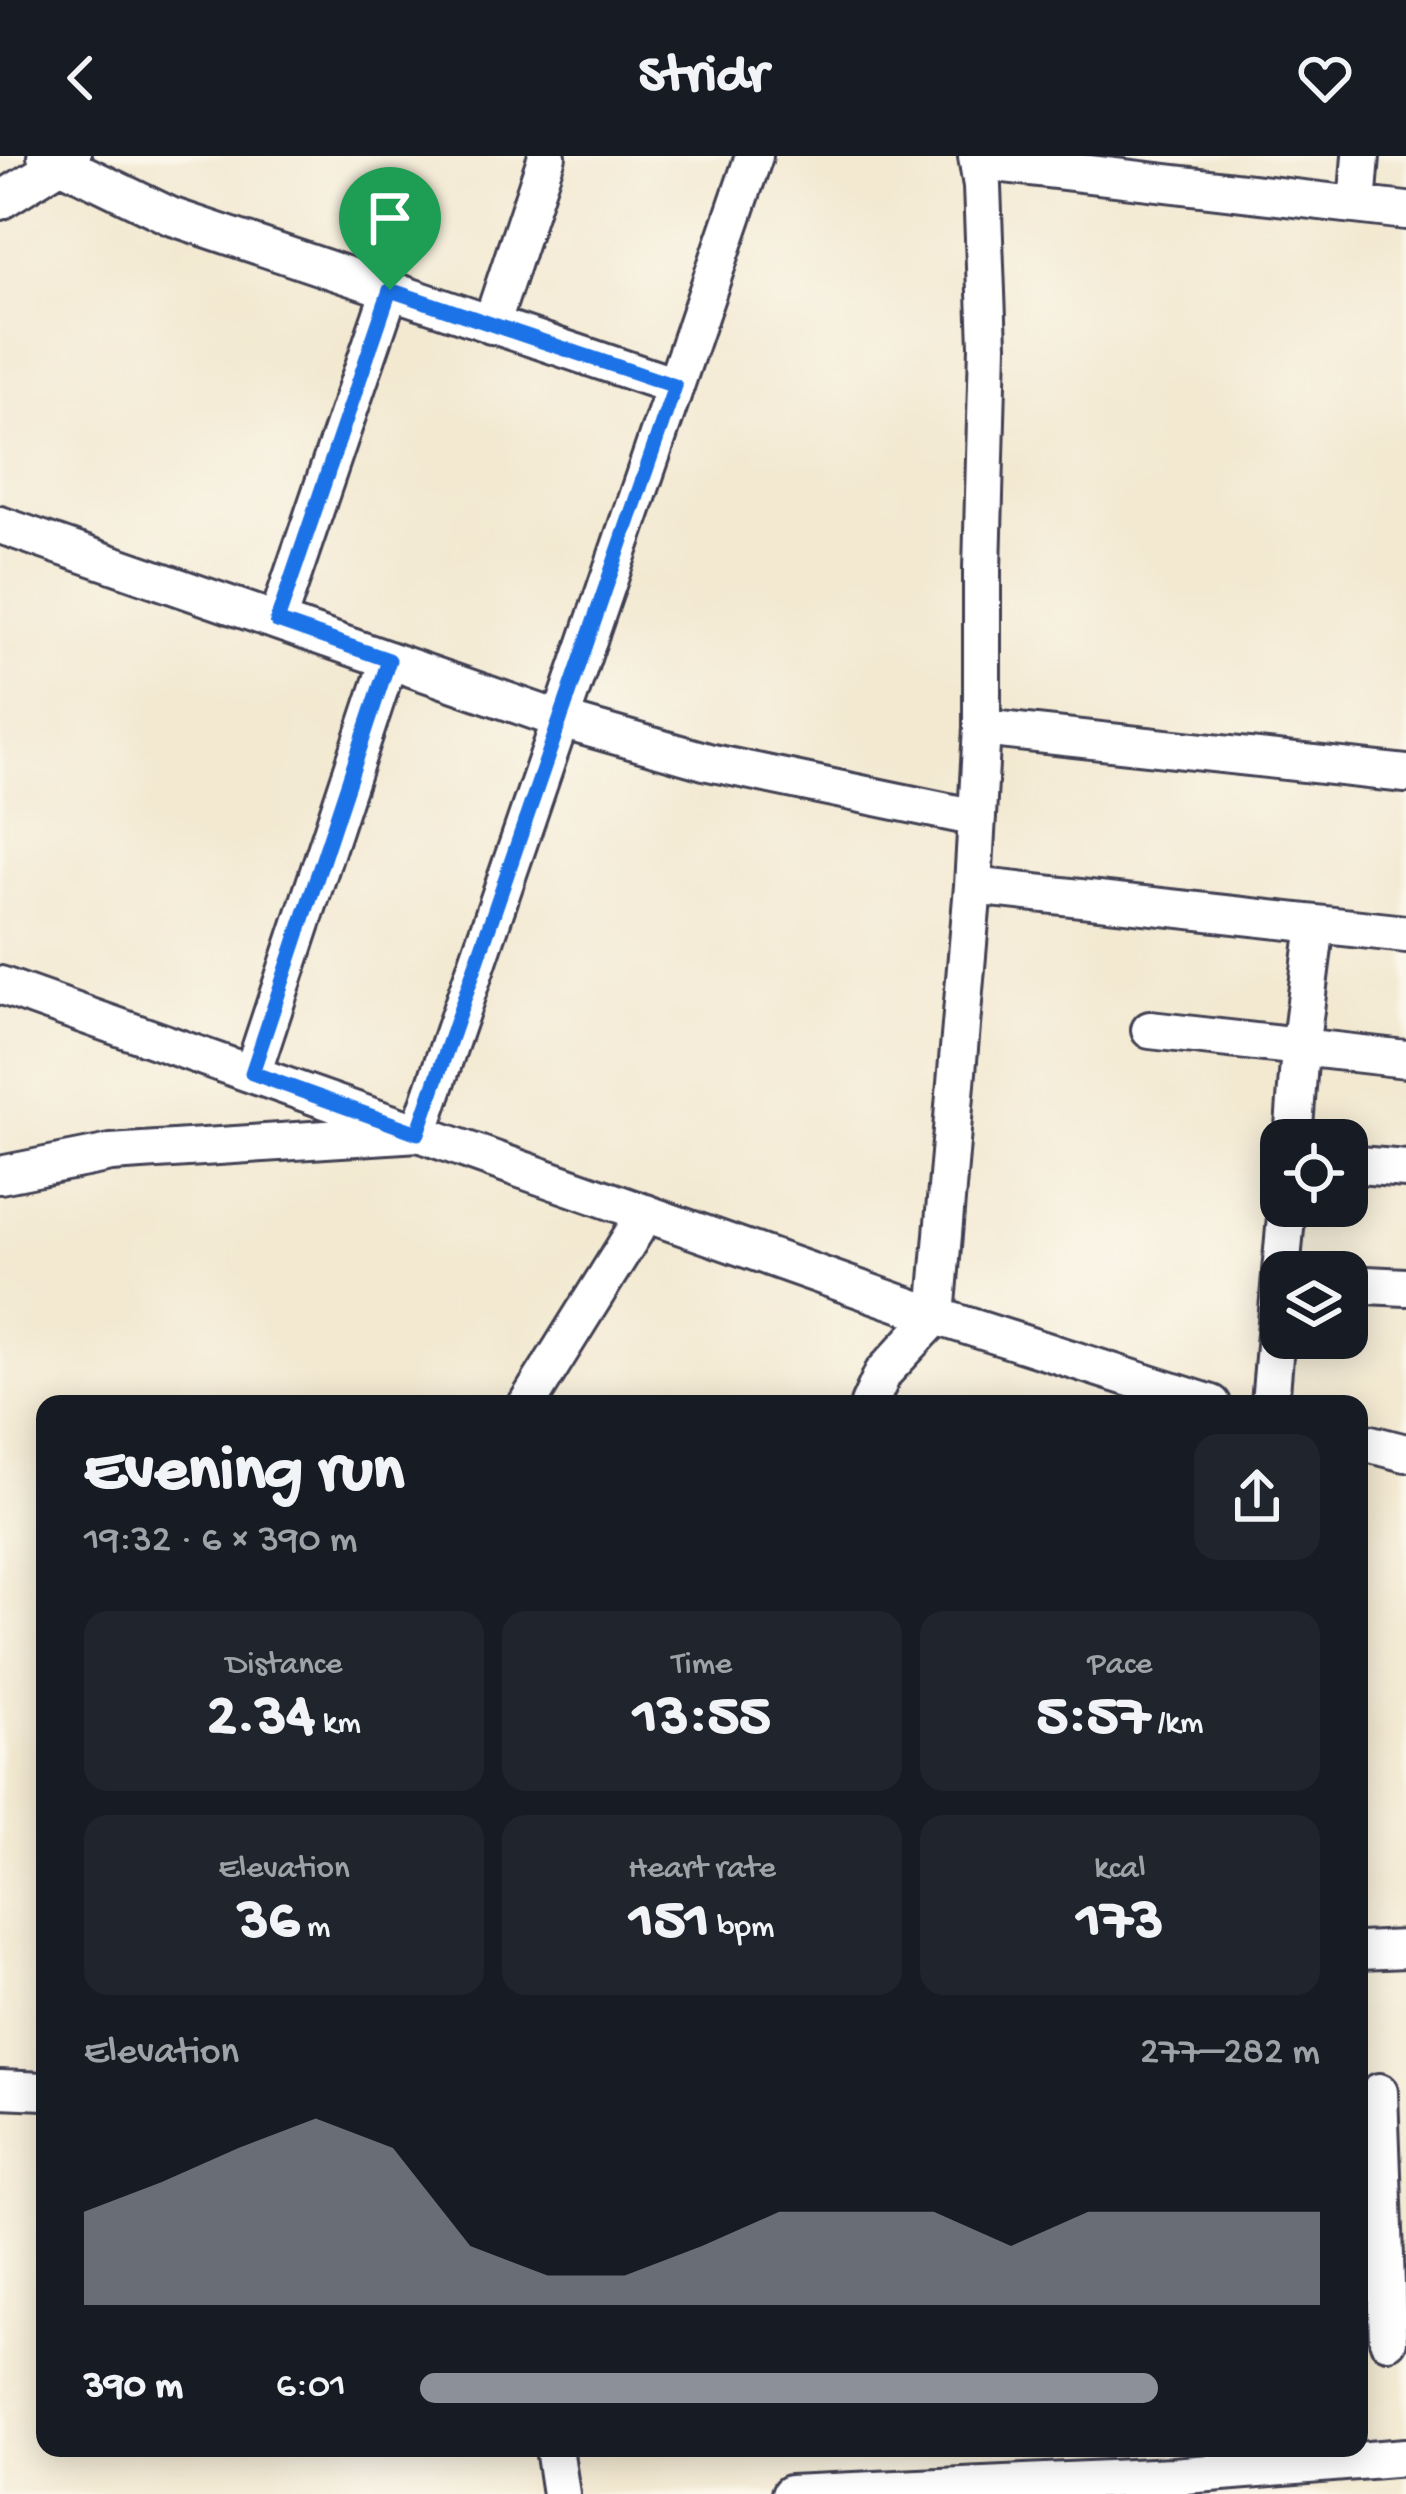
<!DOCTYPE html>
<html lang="en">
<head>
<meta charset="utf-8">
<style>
  body { margin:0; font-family:"Gochi Hand",sans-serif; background:#20242c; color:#f1f3f6; height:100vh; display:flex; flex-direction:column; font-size:45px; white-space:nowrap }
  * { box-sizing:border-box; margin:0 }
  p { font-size:39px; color:#9ea1a6 }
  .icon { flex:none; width:66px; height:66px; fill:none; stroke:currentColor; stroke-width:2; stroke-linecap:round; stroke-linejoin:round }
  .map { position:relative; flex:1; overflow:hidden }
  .details { position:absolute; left:36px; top:1239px; width:1332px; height:1062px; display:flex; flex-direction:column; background:#171b24; border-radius:24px; box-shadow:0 6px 30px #0003 }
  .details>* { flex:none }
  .buttons { position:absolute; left:1260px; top:963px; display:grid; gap:24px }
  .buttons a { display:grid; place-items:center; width:108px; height:108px; border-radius:24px; background:#171b24; box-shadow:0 6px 30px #0003; font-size:60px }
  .pin { position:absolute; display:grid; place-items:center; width:102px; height:102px; color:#fff; margin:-123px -51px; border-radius:50% 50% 50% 0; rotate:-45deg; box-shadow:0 0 12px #0007 }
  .pin .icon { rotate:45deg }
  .round { display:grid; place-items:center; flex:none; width:126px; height:126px; border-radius:24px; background:#20242c }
  .headline { display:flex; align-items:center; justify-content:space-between; height:204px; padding:0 48px }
  h1 { font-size:66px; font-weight:700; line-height:90px }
  .metrics { display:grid; grid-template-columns:repeat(3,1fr); gap:18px; height:204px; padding:12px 48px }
  .metrics div { display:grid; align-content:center; border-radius:24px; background:#20242c; text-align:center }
  .metrics b { font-size:60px; font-weight:700 }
  .metrics small { font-size:33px; font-weight:400 }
  .metrics p { font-size:33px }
  .chart { height:336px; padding:24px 48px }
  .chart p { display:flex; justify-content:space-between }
  .chart svg { width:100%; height:216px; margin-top:12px; fill:#8c9099; opacity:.7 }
  ul { padding:0 48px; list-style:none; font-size:39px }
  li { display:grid; grid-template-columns:192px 144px 1fr; align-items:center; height:90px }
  li i { height:30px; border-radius:15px; background:#8c9099 }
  header { display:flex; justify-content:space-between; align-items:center; height:156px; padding:0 48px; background:#171b24; font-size:54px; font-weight:700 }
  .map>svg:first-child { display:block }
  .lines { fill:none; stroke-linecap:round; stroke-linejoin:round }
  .minor-casing { stroke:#414052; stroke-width:42 }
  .minor { stroke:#fff; stroke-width:36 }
  .route-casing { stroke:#fff; stroke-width:24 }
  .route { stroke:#1a73e8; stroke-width:15 }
</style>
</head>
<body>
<header><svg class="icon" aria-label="back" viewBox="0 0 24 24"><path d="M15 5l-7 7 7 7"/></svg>Stridr<svg class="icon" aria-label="heart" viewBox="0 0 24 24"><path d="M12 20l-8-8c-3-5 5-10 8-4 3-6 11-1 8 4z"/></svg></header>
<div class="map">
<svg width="1406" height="2338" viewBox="0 0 1406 2338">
  <rect width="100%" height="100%" fill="#fbf7ec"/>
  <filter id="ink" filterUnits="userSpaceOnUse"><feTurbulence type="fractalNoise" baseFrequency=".00833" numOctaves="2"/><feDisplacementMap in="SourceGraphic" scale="24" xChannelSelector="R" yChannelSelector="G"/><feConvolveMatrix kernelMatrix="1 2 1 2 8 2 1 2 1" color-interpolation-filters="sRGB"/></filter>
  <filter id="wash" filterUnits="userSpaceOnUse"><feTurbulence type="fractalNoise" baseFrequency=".004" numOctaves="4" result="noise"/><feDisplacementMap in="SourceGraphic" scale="48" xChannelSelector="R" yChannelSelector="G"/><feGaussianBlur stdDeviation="2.7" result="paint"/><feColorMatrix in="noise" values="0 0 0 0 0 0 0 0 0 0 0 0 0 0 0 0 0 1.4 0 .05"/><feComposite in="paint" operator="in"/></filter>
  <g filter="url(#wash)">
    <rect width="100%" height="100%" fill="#f3e9d1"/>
  </g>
  <g filter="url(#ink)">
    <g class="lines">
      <!-- minor casing -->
      <g class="minor-casing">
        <path id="minor" d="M46 0 170 60 675 230
          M977 0 982 30 988 189 982 414V572L973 730 936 1160 1212 1248
          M978 5 1406 55
          M0 45 72 0
          M1357 49 1361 0
          M491 169 547 0
          M0 369 561 564 708 606 977 662
          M277 465 390 134
          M982 572 1406 618
          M973 730 1406 778
          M0 829 936 1160 883 1217 869 1248
          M1150 874 1406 903
          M252 918 389 504
          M1293 984 1300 893 1316 768
          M1347 1008 1406 1013
          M0 1019 111 997 419 977 754 0
          M1281 1116 1287 1050
          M1347 1128 1406 1131
          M527 1248 646 1057
          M1270 1248 1281 1119
          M1359 1285 1406 1297
          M1359 1795 1406 1793
          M0 1933 45 1935
          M1379 1936 1388 2184
          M554 2292 561 2338
          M790 2338 1173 2320 1406 2301"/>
      </g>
      <!-- minor -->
      <use href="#minor" class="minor"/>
    </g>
  </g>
  <g class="lines" filter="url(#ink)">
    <!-- route casing -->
    <g class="route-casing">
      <path id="route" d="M390 134 675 230 418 977 252 917 389 504 277 465Z"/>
    </g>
    <!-- route -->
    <use href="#route" class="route"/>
  </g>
</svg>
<div class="buttons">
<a><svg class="icon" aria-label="locate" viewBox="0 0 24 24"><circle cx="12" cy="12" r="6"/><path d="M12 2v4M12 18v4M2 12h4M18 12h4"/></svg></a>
<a><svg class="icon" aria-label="layers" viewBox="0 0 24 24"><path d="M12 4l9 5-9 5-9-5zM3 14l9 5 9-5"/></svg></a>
</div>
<div class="pin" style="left:390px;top:134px;background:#1e9e55"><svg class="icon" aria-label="arrive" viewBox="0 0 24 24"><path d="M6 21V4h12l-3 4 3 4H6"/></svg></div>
<section class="details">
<div class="headline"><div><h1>Evening run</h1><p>19:32 · 6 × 390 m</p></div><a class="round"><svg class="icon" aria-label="share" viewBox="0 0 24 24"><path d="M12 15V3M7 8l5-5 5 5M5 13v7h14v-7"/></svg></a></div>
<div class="metrics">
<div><p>Distance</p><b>2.34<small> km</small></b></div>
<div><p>Time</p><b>13:55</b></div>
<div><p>Pace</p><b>5:57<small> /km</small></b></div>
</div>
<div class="metrics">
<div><p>Elevation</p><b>36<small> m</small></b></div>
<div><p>Heart rate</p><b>151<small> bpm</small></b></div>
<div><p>kcal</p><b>173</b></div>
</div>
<div class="chart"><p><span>Elevation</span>277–282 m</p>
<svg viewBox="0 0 160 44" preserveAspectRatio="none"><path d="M0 44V25L10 19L20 12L30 6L40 12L50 32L60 38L70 38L80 32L90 25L100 25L110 25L120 32L130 25L140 25L150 25L160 25V44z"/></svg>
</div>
<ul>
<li><b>390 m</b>6:01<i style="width:82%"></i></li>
</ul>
</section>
</div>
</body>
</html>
